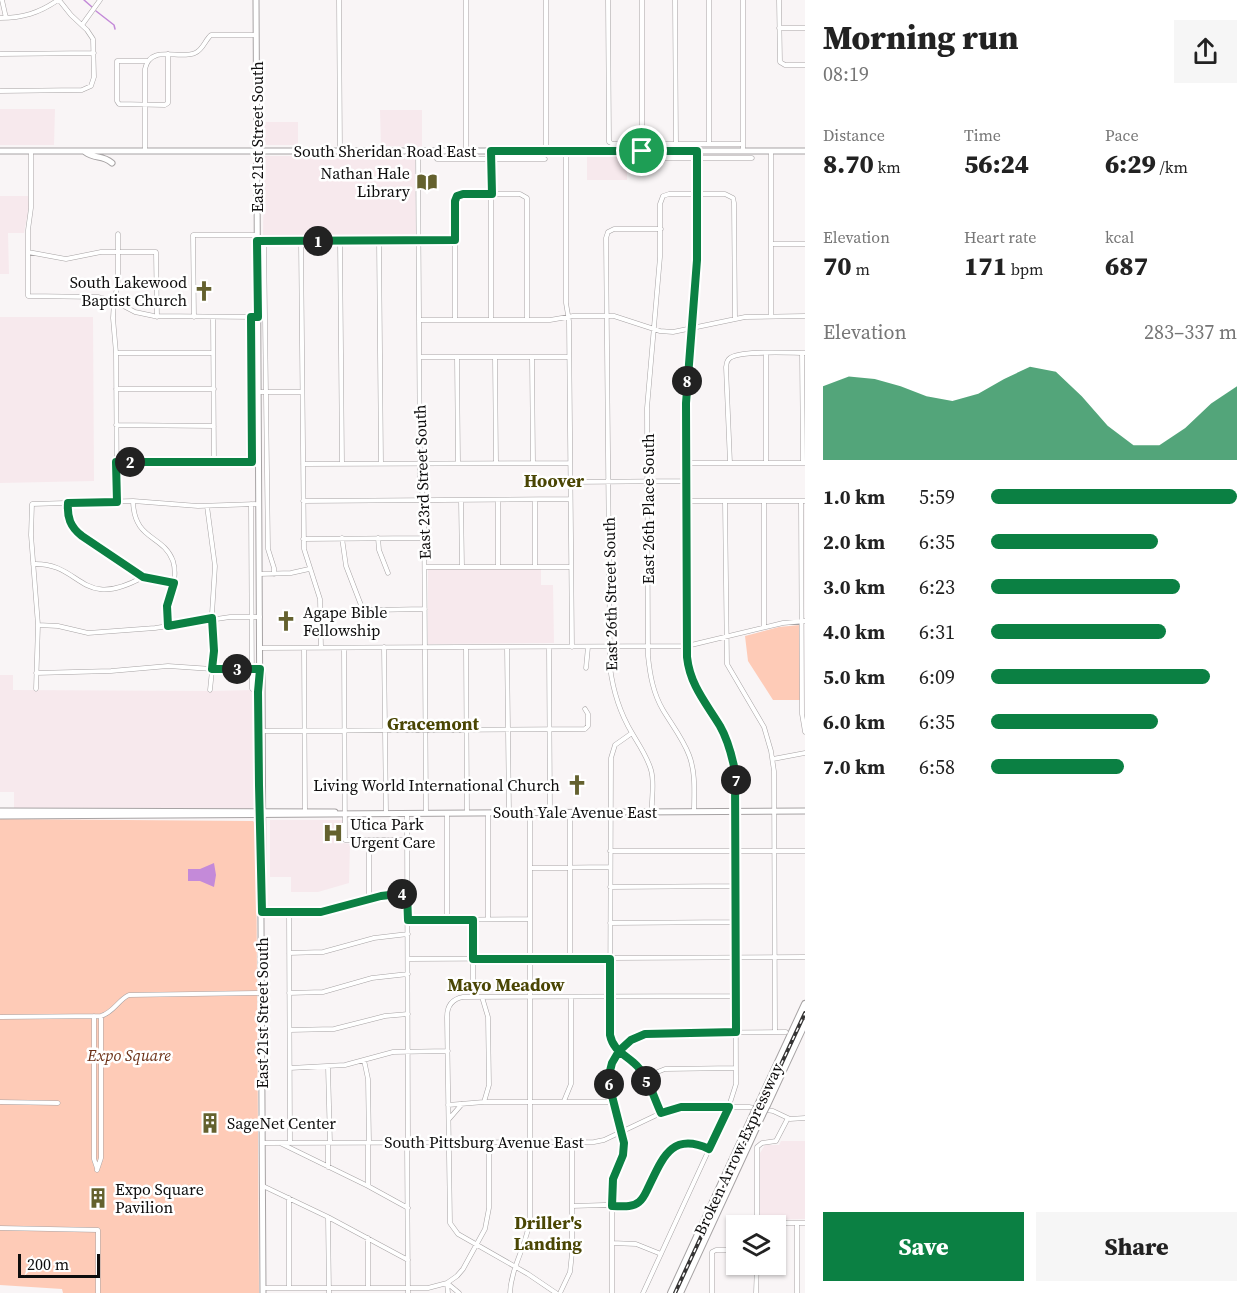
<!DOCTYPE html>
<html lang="en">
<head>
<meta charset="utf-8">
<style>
  body { margin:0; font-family:"Source Serif 4",serif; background:#f6f6f6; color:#222; height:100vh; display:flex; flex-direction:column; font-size:22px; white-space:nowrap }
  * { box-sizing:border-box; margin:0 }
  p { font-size:20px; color:#767676 }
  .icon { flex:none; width:33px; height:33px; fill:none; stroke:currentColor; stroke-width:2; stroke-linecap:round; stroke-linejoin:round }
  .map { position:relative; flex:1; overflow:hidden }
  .details { display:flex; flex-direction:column; background:#fff; width:450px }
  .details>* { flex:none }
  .controls { position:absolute; left:726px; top:1215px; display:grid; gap:12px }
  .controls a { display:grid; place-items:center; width:60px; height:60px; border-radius:0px; background:#fff; box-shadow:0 2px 4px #0004; font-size:30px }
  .scale { position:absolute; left:18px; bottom:15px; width:82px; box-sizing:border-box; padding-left:6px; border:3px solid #0e0d0d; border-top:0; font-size:16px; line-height:21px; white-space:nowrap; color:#0e0d0d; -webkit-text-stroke:4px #fff; paint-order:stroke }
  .pin { position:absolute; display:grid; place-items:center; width:51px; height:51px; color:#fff; margin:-26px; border:3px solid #fff; border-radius:50%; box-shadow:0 2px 6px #0007 }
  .km { position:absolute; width:30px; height:30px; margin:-15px; border-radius:50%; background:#222; color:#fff; font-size:16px; line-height:30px; text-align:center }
  .round { display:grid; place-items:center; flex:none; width:63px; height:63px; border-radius:0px; background:#f6f6f6 }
  .headline { display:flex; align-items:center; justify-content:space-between; height:102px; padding:0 18px }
  h1 { font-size:33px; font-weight:800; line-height:45px }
  .figures { display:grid; grid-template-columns:repeat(3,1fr); gap:9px; height:102px; padding:6px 18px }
  .figures div { display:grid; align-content:center }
  .figures b { font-size:26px; font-weight:800 }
  .figures small { font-size:16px; font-weight:400 }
  .figures p { font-size:16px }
  .chart { height:168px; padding:12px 18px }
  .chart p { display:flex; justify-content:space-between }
  .chart svg { width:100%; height:108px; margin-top:6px; fill:#0b8043; opacity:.7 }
  .primary-button { display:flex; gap:12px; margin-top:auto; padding:12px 18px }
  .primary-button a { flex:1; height:69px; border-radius:0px; background:#0b8043; color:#fff; font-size:24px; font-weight:800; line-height:69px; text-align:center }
  .primary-button a+a { background:#f6f6f6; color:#222 }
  ul { padding:0 18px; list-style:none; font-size:20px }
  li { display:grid; grid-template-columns:96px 72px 1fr; align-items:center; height:45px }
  li i { height:15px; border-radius:8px; background:#0b8043 }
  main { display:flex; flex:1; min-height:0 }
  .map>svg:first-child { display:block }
  .built { fill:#f7e9ed }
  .green { fill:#fecbb7 }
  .water { fill:#c48ad9 }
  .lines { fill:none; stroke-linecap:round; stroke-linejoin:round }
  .stream { stroke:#c48ad9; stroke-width:1.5 }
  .minor-casing { stroke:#a7a3a4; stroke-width:5 }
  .major-casing { stroke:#a7a3a4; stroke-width:7 }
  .highway-casing { stroke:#a7a3a4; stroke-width:8 }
  .minor { stroke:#fff; stroke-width:4 }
  .major { stroke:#fff; stroke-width:5 }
  .highway { stroke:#fff; stroke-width:6 }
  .rail-casing { stroke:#363535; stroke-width:4 }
  .rail { stroke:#fff; stroke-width:1.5; stroke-dasharray:4.5; stroke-linecap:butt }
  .highway-bridge-casing { stroke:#a7a3a4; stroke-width:8; stroke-linecap:butt }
  .highway-bridge { stroke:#fff; stroke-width:6 }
  .route-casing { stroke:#fff; stroke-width:12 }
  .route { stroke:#0b8043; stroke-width:8 }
  .labels { text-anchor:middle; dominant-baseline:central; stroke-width:5; stroke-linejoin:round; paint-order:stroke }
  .street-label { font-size:16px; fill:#0e0d0d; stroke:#fff }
  .poi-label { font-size:16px; fill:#0e0d0d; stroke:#fff; text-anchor:start }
  .park-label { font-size:16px; font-style:italic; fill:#6a2e14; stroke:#fff }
  .neighbourhood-label { font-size:18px; font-weight:bold; fill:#4a4604; stroke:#fff }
</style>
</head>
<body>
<main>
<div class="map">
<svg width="805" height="1293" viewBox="0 0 805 1293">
  <rect width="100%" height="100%" fill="#f9f5f6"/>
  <!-- built -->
  <path class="built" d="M0 109H55L54 145H0Z
    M380 110H422V147L381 146Z
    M263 122H298V145H264Z
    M587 155H627V180H587Z
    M264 156H415L416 238 263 239Z
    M0 196H28L29 206 24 233H8L9 274H0Z
    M0 317H93L94 481 0 483Z
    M428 569H541V585H553L554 643 428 644Z
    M0 675H13V690L210 691 254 690 255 807 251 809 14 808V792H0Z
    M270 820H343V843L350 844 349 883 318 892H291V877H270Z
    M781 1141H805V1219L760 1220V1153L765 1145H779Z"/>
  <!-- green -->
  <path class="green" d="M800 625V700H773L748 661 745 636 779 627Z
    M0 819 253 821 256 824 259 1293H63L62 1289 0 1285Z"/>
  <!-- water -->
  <path class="water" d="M214 863 216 875 214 887 200 881H188V869H200Z"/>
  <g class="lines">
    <!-- stream -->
    <path class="stream" d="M84 0 92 7
      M96 11 114 25 115 29"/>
    <!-- minor casing -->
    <g class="minor-casing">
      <path id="minor" d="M2 0 6 18
        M339 0 340 151
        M466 0V151
        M608 0 609 142 613 144H743
        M642 0V151
        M675 0 676 144
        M709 0V144
        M743 0V151
        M779 0 780 62 785 65H805
        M0 18C23 18 39 13 58 0
        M82 25 100 0
        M779 28H805
        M0 54 94 53
        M147 61H117V101L119 104 165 105 168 103V54
        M0 91 82 90 91 86 94 77 93 39 87 30 71 15 59 0
        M31 151V208L28 230V296L98 297 114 301 135 312 154 316 258 317
        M145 151V69C150 44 179 60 195 53 203 50 205 40 211 35H256
        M418 151 420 481 424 501 426 813
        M546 151V0
        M566 151V303L569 321 572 647
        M771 151V316
        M643 158H752
        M437 159H545
        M340 240 342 463
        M379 240 381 463
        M257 241 455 240
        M264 241 268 549 274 568V574
        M301 241 304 549 320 599 321 648
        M771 244H805
        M28 252 66 259 101 252H156L157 317
        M194 317 193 235H257
        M213 317 214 462
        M251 317 252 462
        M419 320H550L573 316H614L660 331 673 332 745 317 805 316
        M455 320V201L457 196 463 194H520L527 198V320
        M491 320V151
        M116 353H213
        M766 353V463
        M802 353 803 463
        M420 357H569
        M457 357 458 463
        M495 357 496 463
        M532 357 533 463
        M116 389H214
        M258 392H302
        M116 425 214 426
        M116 462H259
        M686 463H805
        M730 463 726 367C727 363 726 361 730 358 740 350 790 353 805 353
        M303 464 570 463
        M570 482 686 481
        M461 500 462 567
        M498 500V567
        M535 500V567
        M133 501C134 541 163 534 173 561 180 584 163 602 168 626
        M303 501 570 499
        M686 501H805
        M725 501 727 664 764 727 771 751 774 771 775 1032
        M764 501V627
        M801 501 802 714 805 732
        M117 502 116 353 113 318 114 301 118 284V234
        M68 503C67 517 70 527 82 536L143 577 174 583
        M251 504 252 689
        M207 506 215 566 212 614 214 651 210 690
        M342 538 346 566 361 605 372 610 425 609
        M378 538 379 550 388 573
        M303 539 424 538
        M33 564C82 562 80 612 143 577
        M425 567H571
        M260 574 291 573 309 569
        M38 625 58 626 88 633 155 628 230 617H260
        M384 647 386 813
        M466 647 467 813
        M507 647 509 813
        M549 647 550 813
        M260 648 687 646 783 623 805 621
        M304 648 305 811
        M344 648 345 840H407
        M586 668 588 647
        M36 673 111 671 168 666 212 669H260
        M36 689 38 625 31 535 32 504 133 501 198 506 259 504
        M263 731 585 729 588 726V714L585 709
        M632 733 615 745 611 758 610 1035C612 1050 624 1054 634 1063 648 1075 653 1096 661 1113
        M773 759 805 753
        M652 812C651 798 655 784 651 770 647 756 639 745 632 733 620 713 613 691 610 667L606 238 608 232 614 229H661
        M694 812C694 793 696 773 689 755 683 739 672 725 663 710 653 693 650 675 648 656L647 408 660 257V204L663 196 669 194H725L733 198 734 203 735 319
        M407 813 408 1142
        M447 813V920
        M488 813V919
        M570 813V959
        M369 840V898
        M610 851H805
        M530 868 610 867
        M610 887 736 886
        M289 912 290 1143
        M262 913 321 912 381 896 407 893
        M473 919V997
        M407 920 530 919
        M610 923 736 922
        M289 953 323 952 374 938 408 934
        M408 959 805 957
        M289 993 323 992 372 978 408 974
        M482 997 488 1017 489 1085 484 1102
        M94 1016V1159L97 1168
        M0 1017 101 1016C114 1012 118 1000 129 995L261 993
        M290 1030 334 1029 385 1016 408 1014
        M364 1060 368 1079 369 1143
        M328 1067 330 1143
        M290 1068 345 1065 393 1052 448 1051
        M645 1077 665 1069 736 1068
        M564 1101 571 1084V997
        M0 1102 58 1103
        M448 1105 484 1102H613
        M449 1119 462 1104
        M407 1142 408 1293
        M263 1143 594 1142 604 1140 661 1113 678 1107H749L773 1111 790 1119 805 1118
        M280 1143 368 1186 408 1208
        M328 1143V1167
        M97 1170 101 1158V1016
        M263 1186 328 1217 408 1260
        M368 1186V1143
        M289 1198V1288
        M572 1206 636 1204C665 1186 652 1123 709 1149
        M328 1217 329 1293
        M757 1223H805
        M757 1226V1147L762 1143 776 1141 788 1118
        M0 1228 98 1230V1293
        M612 1243 636 1244 661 1254
        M263 1288H428L447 1283 459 1293
        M368 1288V1238
        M448 1293 447 1283 457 1276 463 1269 485 1229 489 1208V1142
        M510 1293C511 1267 527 1245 530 1219V813
        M556 1293 528 1274 458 1234 450 1223 447 1017C447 1006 452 999 463 997L736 996
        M560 1293 570 1272 572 1253V1141
        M612 1293V1184L624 1149 610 1088 609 1075 614 1058 623 1047 638 1036 652 1033 786 1032
        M643 1293 729 1106 736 1084 735 772C732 756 728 740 720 726 706 703 690 685 687 657L686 403 697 260V151
        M712 1293V1252L716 1250H736
        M756 1293 757 1264
        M797 1293V1223"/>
    </g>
    <!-- major casing -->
    <g class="major-casing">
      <path id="major" d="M256 0 263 1293
        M0 151H805
        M85 152C96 160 101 154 112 163
        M262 673 263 889
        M0 811 335 812
        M0 816C268 816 536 812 805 811"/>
    </g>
    <!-- highway casing -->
    <g class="highway-casing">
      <path id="highway" d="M759 1103 805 1004
        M767 1105 805 1023
        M671 1293 754 1113
        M680 1293 762 1115"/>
    </g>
    <!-- minor -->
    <use href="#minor" class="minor"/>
    <!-- major -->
    <use href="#major" class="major"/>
    <!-- highway -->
    <use href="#highway" class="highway"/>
    <!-- rail casing -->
    <g class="rail-casing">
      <path id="rail" d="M675 1293 805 1013"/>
    </g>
    <!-- rail -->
    <use href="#rail" class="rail"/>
    <!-- highway-bridge casing -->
    <g class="highway-bridge-casing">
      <path id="highway-bridge" d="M754 1113 759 1103
        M762 1115 767 1105"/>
    </g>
    <!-- highway-bridge -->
    <use href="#highway-bridge" class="highway-bridge"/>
  </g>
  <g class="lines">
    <!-- route casing -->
    <g class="route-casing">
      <path id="route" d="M642 151H491L492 194H463L457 196 455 201V240L257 241 258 317H251L252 462H116L117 502 68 503C67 517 70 527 82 536L143 577 174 583 167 606 168 626 212 618 214 651 212 669H260L258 692 259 785 262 912H321L381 896 407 893 408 920H473V959H610V1035C613 1050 624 1054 634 1063 648 1075 653 1096 661 1113L681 1107H729L709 1149C672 1132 663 1157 649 1186 646 1192 644 1198 639 1202 632 1208 621 1206 612 1206L613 1179 623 1155 624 1143 610 1088 609 1075 612 1063 619 1051 631 1040 645 1034 736 1032 735 771C732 756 728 740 720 726 706 703 690 685 687 657L686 403 697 260V151H642"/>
    </g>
    <!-- route -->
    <use href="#route" class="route"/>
  </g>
  <!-- icons -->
  <defs>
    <g id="library-bare" transform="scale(1.62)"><path d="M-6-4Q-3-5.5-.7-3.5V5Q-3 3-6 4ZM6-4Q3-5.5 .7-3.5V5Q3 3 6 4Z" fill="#64612e" stroke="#fff" stroke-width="2.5" paint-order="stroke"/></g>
    <g id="church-bare" transform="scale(1.62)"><path d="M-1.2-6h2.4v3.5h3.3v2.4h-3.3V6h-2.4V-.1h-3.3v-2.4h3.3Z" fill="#64612e" stroke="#fff" stroke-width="2.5" paint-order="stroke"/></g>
    <g id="hospital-bare" transform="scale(1.62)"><path d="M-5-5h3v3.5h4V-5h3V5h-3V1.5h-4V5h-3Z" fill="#64612e" stroke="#fff" stroke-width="2.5" paint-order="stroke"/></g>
    <g id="building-bare" transform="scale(1.62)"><path d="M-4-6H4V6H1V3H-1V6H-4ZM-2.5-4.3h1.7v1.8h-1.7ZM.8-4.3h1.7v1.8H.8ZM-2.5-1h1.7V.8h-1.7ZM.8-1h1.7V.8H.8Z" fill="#64612e" stroke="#fff" stroke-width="2.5" paint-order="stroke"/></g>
  </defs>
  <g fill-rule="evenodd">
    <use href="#library-bare" x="427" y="182"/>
    <use href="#church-bare" x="204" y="291"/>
    <use href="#church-bare" x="286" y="621"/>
    <use href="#church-bare" x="577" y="785"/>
    <use href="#hospital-bare" x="333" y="833"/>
    <use href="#building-bare" x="210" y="1123"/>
    <use href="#building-bare" x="98" y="1198"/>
  </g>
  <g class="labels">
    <!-- street labels -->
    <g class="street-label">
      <text transform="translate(257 137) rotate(-90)">East 21st Street South</text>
      <text x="385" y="151">South Sheridan Road East</text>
      <text transform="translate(422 482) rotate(-92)">East 23rd Street South</text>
      <text transform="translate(648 509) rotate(-90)">East 26th Place South</text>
      <text transform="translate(610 594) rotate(-91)">East 26th Street South</text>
      <text x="575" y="812">South Yale Avenue East</text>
      <text transform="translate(262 1013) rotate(-90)">East 21st Street South</text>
      <text x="484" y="1142">South Pittsburg Avenue East</text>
      <text transform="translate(738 1149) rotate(-65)">Broken Arrow Expressway</text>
    </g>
    <!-- poi labels -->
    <g class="poi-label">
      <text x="410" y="173" text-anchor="end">Nathan Hale<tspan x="410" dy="18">Library</tspan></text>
      <text x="187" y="282" text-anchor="end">South Lakewood<tspan x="187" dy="18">Baptist Church</tspan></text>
      <text x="303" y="612">Agape Bible<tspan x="303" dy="18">Fellowship</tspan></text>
      <text x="560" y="785" text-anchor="end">Living World International Church</text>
      <text x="350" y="824">Utica Park<tspan x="350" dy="18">Urgent Care</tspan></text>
      <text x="227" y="1123">SageNet Center</text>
      <text x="115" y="1189">Expo Square<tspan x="115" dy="18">Pavilion</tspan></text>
    </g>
    <!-- park labels -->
    <g class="park-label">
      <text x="129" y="1055">Expo Square</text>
    </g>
    <!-- neighbourhood labels -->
    <g class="neighbourhood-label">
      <text x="554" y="480">Hoover</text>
      <text x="433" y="723">Gracemont</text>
      <text x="506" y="984">Mayo Meadow</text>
      <text x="548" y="1222">Driller's<tspan x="548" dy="21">Landing</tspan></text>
    </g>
  </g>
</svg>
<div class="controls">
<a><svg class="icon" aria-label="layers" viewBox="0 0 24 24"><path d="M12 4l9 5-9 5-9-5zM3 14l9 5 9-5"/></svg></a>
</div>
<div class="scale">200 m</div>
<div class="pin" style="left:642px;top:151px;background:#1e9e55"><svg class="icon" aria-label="arrive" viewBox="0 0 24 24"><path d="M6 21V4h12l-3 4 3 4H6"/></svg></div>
<b class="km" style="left:318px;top:241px">1</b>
<b class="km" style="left:130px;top:462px">2</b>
<b class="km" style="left:237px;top:669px">3</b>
<b class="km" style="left:402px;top:894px">4</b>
<b class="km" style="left:646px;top:1081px">5</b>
<b class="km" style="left:609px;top:1084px">6</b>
<b class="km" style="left:736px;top:780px">7</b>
<b class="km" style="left:687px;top:381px">8</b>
</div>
<section class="details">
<div class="headline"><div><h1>Morning run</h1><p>08:19</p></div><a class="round"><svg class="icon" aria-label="share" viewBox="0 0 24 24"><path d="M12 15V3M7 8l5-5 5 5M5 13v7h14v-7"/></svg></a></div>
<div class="figures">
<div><p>Distance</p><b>8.70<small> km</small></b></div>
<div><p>Time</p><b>56:24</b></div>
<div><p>Pace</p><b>6:29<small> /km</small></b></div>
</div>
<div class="figures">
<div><p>Elevation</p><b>70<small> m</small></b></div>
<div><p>Heart rate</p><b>171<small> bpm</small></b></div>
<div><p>kcal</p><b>687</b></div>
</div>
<div class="chart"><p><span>Elevation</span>283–337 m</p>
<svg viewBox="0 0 160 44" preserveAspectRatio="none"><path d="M0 44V14L10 10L20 11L30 14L40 18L50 20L60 17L70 11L80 6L90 8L100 18L110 30L120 38L130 38L140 31L150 21L160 14V44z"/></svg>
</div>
<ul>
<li><b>1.0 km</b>5:59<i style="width:100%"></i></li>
<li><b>2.0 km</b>6:35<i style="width:68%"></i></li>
<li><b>3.0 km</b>6:23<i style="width:77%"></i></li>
<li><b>4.0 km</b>6:31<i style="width:71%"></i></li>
<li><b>5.0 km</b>6:09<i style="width:89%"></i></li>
<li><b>6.0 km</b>6:35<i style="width:68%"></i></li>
<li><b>7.0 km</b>6:58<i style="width:54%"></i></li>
</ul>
<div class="primary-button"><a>Save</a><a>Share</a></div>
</section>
</main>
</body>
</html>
